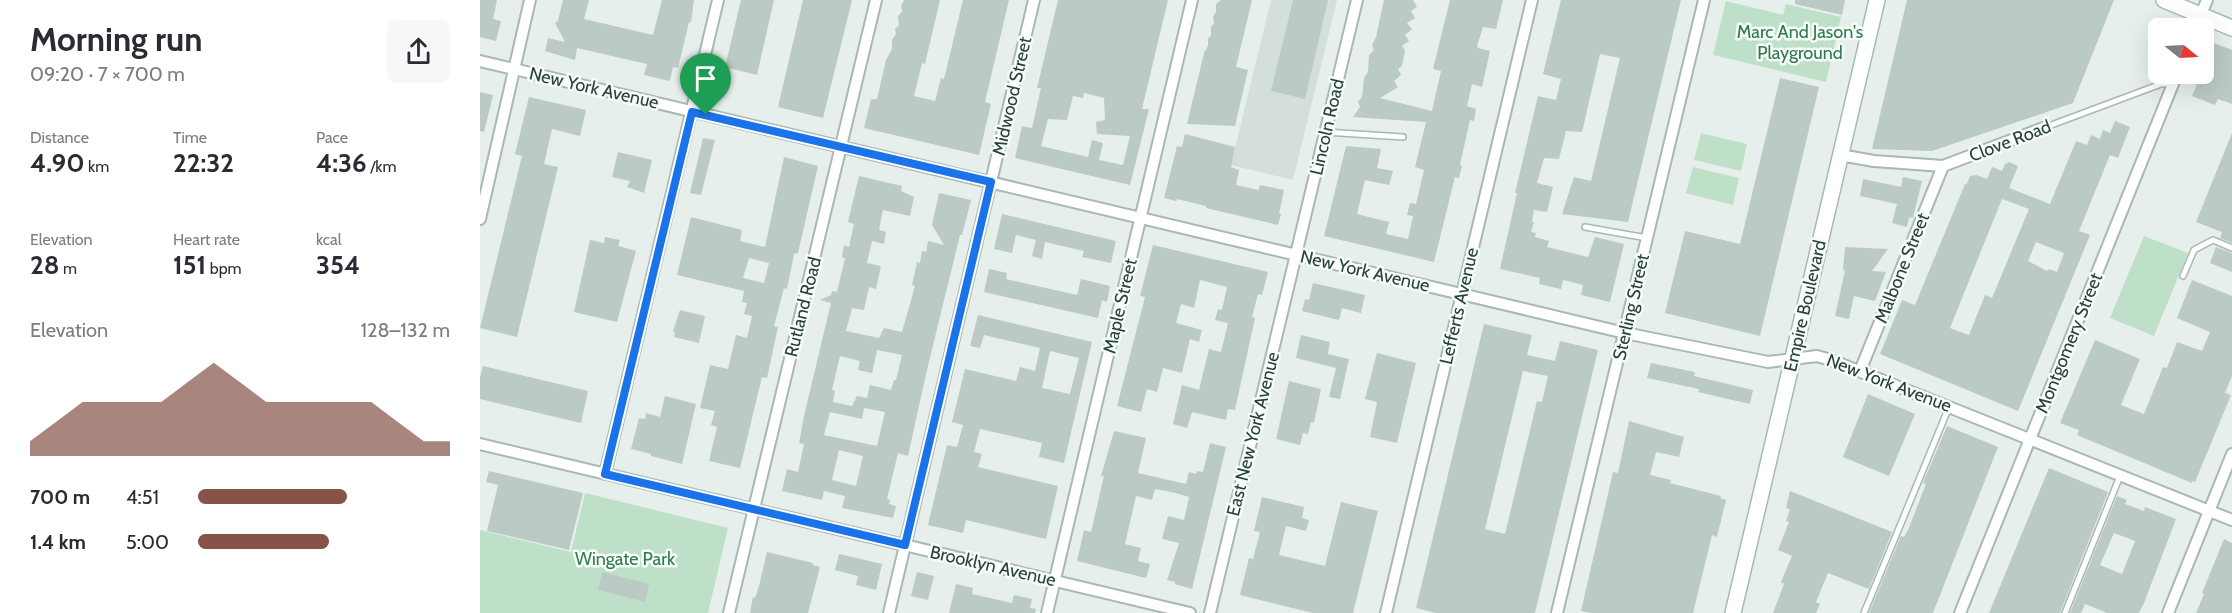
<!DOCTYPE html>
<html lang="en">
<head>
<meta charset="utf-8">
<style>
  body { margin:0; font-family:Cabin,sans-serif; background:#f7f7f7; color:#2b2b33; height:100vh; display:flex; flex-direction:column; font-size:22px; white-space:nowrap }
  * { box-sizing:border-box; margin:0 }
  p { font-size:20px; color:#7c7c81 }
  .icon { flex:none; width:33px; height:33px; fill:none; stroke:currentColor; stroke-width:2; stroke-linecap:round; stroke-linejoin:round }
  .map { position:relative; flex:1; overflow:hidden }
  .panel { display:flex; flex-direction:column; background:#fff; width:480px }
  .panel>* { flex:none }
  .needle { width:39px; rotate:108deg }
  .tools { position:absolute; left:1668px; top:18px; display:grid; gap:12px }
  .tools a { display:grid; place-items:center; width:66px; height:66px; border-radius:9px; background:#fff; box-shadow:0 6px 24px #0002; font-size:30px }
  .pin { position:absolute; display:grid; place-items:center; width:51px; height:51px; color:#fff; margin:-62px -26px; border-radius:50% 50% 50% 0; rotate:-45deg; box-shadow:0 0 6px #0007 }
  .pin .icon { rotate:45deg }
  .round { display:grid; place-items:center; flex:none; width:63px; height:63px; border-radius:9px; background:#f7f7f7 }
  .summary { display:flex; align-items:center; justify-content:space-between; height:102px; padding:0 30px }
  h1 { font-size:33px; font-weight:700; line-height:45px }
  .stats { display:grid; grid-template-columns:repeat(3,1fr); gap:9px; height:102px; padding:6px 30px }
  .stats div { display:grid; align-content:center }
  .stats b { font-size:26px; font-weight:700 }
  .stats small { font-size:16px; font-weight:400 }
  .stats p { font-size:16px }
  .chart { height:168px; padding:12px 30px }
  .chart p { display:flex; justify-content:space-between }
  .chart svg { width:100%; height:108px; margin-top:6px; fill:#855347; opacity:.7 }
  ul { padding:0 30px; list-style:none; font-size:20px }
  li { display:grid; grid-template-columns:96px 72px 1fr; align-items:center; height:45px }
  li i { height:15px; border-radius:8px; background:#855347 }
  main { display:flex; flex:1; min-height:0 }
  .map>svg:first-child { display:block }
  .built { fill:#d4dfda }
  .green { fill:#bfe0c8 }
  .building { fill:#bbcac4; fill-rule:evenodd }
  .lines { fill:none; stroke-linecap:round; stroke-linejoin:round }
  .service-casing { stroke:#a8b8b2; stroke-width:8 }
  .minor-casing { stroke:#a8b8b2; stroke-width:14 }
  .secondary-casing { stroke:#a4bbb3; stroke-width:18 }
  .service { stroke:#fff; stroke-width:5 }
  .minor { stroke:#fff; stroke-width:10 }
  .secondary { stroke:#fff; stroke-width:15 }
  .route-casing { stroke:#fff; stroke-width:12 }
  .route { stroke:#1a73e8; stroke-width:8 }
  .labels { text-anchor:middle; dominant-baseline:central; stroke-width:5; stroke-linejoin:round; paint-order:stroke }
  .park-label { font-size:18px; fill:#2d7a4b; stroke:#f7fbf9 }
  .street-label { font-size:18px; fill:#24423a; stroke:#f7fbf9 }
</style>
</head>
<body>
<main>
<section class="panel">
<div class="summary"><div><h1>Morning run</h1><p>09:20 · 7 × 700 m</p></div><a class="round"><svg class="icon" aria-label="share" viewBox="0 0 24 24"><path d="M12 15V3M7 8l5-5 5 5M5 13v7h14v-7"/></svg></a></div>
<div class="stats">
<div><p>Distance</p><b>4.90<small> km</small></b></div>
<div><p>Time</p><b>22:32</b></div>
<div><p>Pace</p><b>4:36<small> /km</small></b></div>
</div>
<div class="stats">
<div><p>Elevation</p><b>28<small> m</small></b></div>
<div><p>Heart rate</p><b>151<small> bpm</small></b></div>
<div><p>kcal</p><b>354</b></div>
</div>
<div class="chart"><p><span>Elevation</span>128–132 m</p>
<svg viewBox="0 0 160 44" preserveAspectRatio="none"><path d="M0 44V38L10 30L20 22L30 22L40 22L50 22L60 14L70 6L80 14L90 22L100 22L110 22L120 22L130 22L140 30L150 38L160 38V44z"/></svg>
</div>
<ul>
<li><b>700 m</b>4:51<i style="width:59%"></i></li>
<li><b>1.4 km</b>5:00<i style="width:52%"></i></li>
</ul>
</section>
<div class="map">
<svg width="1752" height="613" viewBox="0 0 1752 613">
  <rect width="100%" height="100%" fill="#e6efeb"/>
  <!-- built -->
  <path class="built" d="M791 0H857L813 180 751 165Z"/>
  <!-- green -->
  <path class="green" d="M1246 1 1303 15 1306 4 1361 17 1346 82 1233 55Z
    M1221 133 1267 144 1261 171 1214 160Z
    M1213 167 1259 178 1253 205 1206 193Z
    M1664 236 1708 253 1674 336 1630 318Z
    M105 493 248 528 228 613H0V530L91 552Z"/>
  <!-- building -->
  <path class="building" d="M0 0H17L13 19 21 21 16 41 0 37Z
    M83 0H109L104 19 173 35 182 0H214L211 22H209L198 68 193 67 190 81 164 75 167 64 97 48 95 60 65 51 68 38 85 42 75 23 78 21Z
    M261 0H294L277 75 245 67Z
    M323 0H372L343 118 298 107Z
    M424 0H460L445 64 442 63 434 96 455 101 461 78 464 79 483 0H529L505 102 511 104 499 155 384 128 391 99H397L406 60 412 49V40L416 34 415 29 419 25 418 16 422 12 421 6Z
    M578 0H688L662 109H669L650 185 535 158 542 126 552 128 561 88H557ZM604 93 624 98 625 120 616 122 617 134 650 136 643 165 619 160 623 143 612 140 608 157 561 146 568 119 587 120 593 96 603 98Z
    M741 0H772L756 67 768 70 755 126 707 124 724 53 728 46V38L731 36V27L734 23 733 16 736 12V4Z
    M813 0H848L825 99 791 91Z
    M904 0H933L937 7 931 11 935 18 927 23 932 29 925 35 929 41 922 46 925 51 922 66 918 69 921 75 914 81 918 87 900 98 952 111 961 71 953 69 970 0H1023L1016 29 1003 27 997 46 998 48 1010 51 1002 87 992 84 987 106 996 109 994 121 990 120 980 165 982 166 979 178 975 177 954 262 844 236 866 146 901 149 897 168 913 171 909 185 885 180 877 214 909 222 906 234 928 239 933 216 927 215 930 203 936 204 944 170 935 167 946 122 873 117 880 107 878 102 882 97 884 78 888 72 889 55 894 50 892 45 896 37Z
    M1081 0H1201L1148 222 1082 214 1094 177 1111 181 1140 58 1120 54 1102 132 1086 131 1079 159 1064 158 1057 183 1073 187 1067 212 1054 210 1052 222H1054L1051 232 1056 233 1055 237 1069 241 1067 247 1108 257 1115 237 1144 244 1130 302 1101 295 1103 285 1083 280 1081 289 1059 284 1060 278 1020 269 1037 193H1035L1058 96 1076 100 1081 79 1063 74Z
    M1315 0H1365L1362 15 1315 4Z
    M1427 0H1634L1593 103 1452 151 1392 149Z
    M1734 43 1752 50V104L1738 99 1735 105 1712 96 1721 74H1724V68Z
    M1300 78 1339 87 1280 336 1185 313 1205 231 1260 244Z
    M0 92 13 95 4 132 0 131Z
    M49 97 106 110 100 136 72 129 64 164 78 167 37 337 0 328 42 156 35 154Z
    M1635 121 1650 127 1638 158 1630 155 1599 231 1610 235 1538 411 1400 354 1422 300 1435 305 1485 184H1487L1490 176 1496 175 1507 179 1512 167 1522 171 1525 164 1529 162 1538 166 1529 188 1570 204 1596 141 1607 145 1611 135 1620 139 1623 130 1630 133ZM1522 199 1549 209 1512 298 1505 295 1489 335 1470 328ZM1556 242 1584 253 1577 272 1569 269 1567 271 1548 261Z
    M1752 133V243L1740 238 1742 232 1716 222Z
    M705 134 755 147 751 167 759 170 756 185 779 190 780 185 804 190 799 214H801L798 225 726 208V206L697 199 696 201 684 198 697 146 702 147Z
    M223 138 235 140 221 195 210 193Z
    M138 152 172 160 164 193 147 187 150 181 132 177Z
    M304 157 338 166 318 253 314 254 307 289 304 288 294 326 298 327 287 378 282 377 260 468 229 461 237 427 231 425 235 411 220 408 230 365 248 369 256 335 267 338 272 316 264 314 267 303 262 302 264 291 197 275 211 217 262 230 260 241 285 247ZM269 258 289 263 284 283 263 278Z
    M379 176 422 186 421 191 434 197 430 216 403 210 399 230 406 232 404 244 392 241 387 263 401 266 396 289 389 287 384 310 372 308 366 331 399 338 404 328 422 332 435 286 432 285 437 262 440 263 442 251 446 252 448 241 464 245 452 225 459 193 491 200 482 235H480L446 374 428 456 418 453 407 499 410 500 409 504 416 506 413 518 362 508 365 496 344 491 342 500 302 491 307 469 318 472 324 444 319 443 324 416 351 303 340 300 351 295 352 291 357 292 365 258 362 257 364 245 369 247 374 224 368 222ZM397 350 422 355 416 380H414L411 390 390 385 387 398 377 396 372 406 353 402 355 391 352 390 360 356 380 361 378 370 392 373ZM384 408 405 412 397 446 344 435 350 412 382 419ZM359 450 383 456 376 486 352 480Z
    M1423 177 1442 181 1433 218 1429 217 1427 227 1412 223 1417 204 1380 196 1383 179 1421 187Z
    M522 214 636 241 631 263 602 257 604 251 565 242 562 259 552 256 556 240 536 235 532 253 514 249Z
    M125 237 140 240 138 246 156 251 137 322 94 312 110 240 124 243Z
    M673 245 788 272 782 295 778 294 772 317 775 318 755 410 748 409 746 420 712 412 707 428 693 424 702 385 719 390 729 349 741 352 748 323 735 320 738 309 742 310 747 287 720 280 714 308 701 304 696 323 722 330 719 342 710 339 702 373 683 368 677 392 667 389 661 412 637 406 665 297 660 296Z
    M1365 247 1408 249 1392 271 1406 272 1395 301 1374 296 1369 319 1355 316 1365 270H1363Z
    M1736 247 1752 253V272L1730 263Z
    M509 269 527 273 526 279 597 295 601 279 630 286 627 302 622 300 618 318 504 292Z
    M1712 280 1752 296V376L1745 393 1751 395 1715 482 1712 481V483L1597 435 1599 430 1580 423 1615 340 1660 359 1641 405 1664 414 1683 367 1687 368 1697 342 1722 351 1730 332 1697 318Z
    M833 283 885 295 881 313 862 308 859 320 822 311 825 299 829 300Z
    M200 310 225 316 219 343 194 337 195 332 193 331Z
    M498 315 612 342 584 463 559 457 562 443 500 429 494 452 502 454 498 467 578 486 566 539 486 520 483 533 448 525 467 445 477 447 483 425 472 422 485 369 536 381 540 367 555 371 560 348 504 335 500 348 490 346ZM570 351 599 358 590 394 562 388Z
    M1004 324 1052 335 1047 355 1075 361 1080 341 1118 350 1055 613H956L936 608ZM1043 371 1068 376 1062 402 1057 401 1025 534 1005 529Z
    M821 335 850 342 848 354 869 359 860 399 849 397 856 368 816 358Z
    M897 353 936 363 917 443 890 437 897 402 885 399Z
    M1171 363 1215 372 1214 376 1273 390 1270 404 1218 392 1219 389 1167 378Z
    M3 366 108 391 101 423 0 399V377Z
    M809 381 841 389 834 423 831 422 828 434 823 433 820 445 796 439Z
    M1388 394 1435 414 1409 476 1363 457Z
    M185 396 216 404 202 464 171 456V454L151 449 159 418 165 419 166 413 180 417Z
    M1149 421 1204 437 1199 457 1176 452 1170 475 1191 480 1190 483 1241 496 1240 498 1246 500 1237 537 1232 535 1213 613H1111L1101 611 1133 472 1138 473Z
    M1467 426 1518 447 1453 613H1389L1421 536 1424 537 1428 530 1446 484 1443 483Z
    M634 431 666 438 658 473 706 484 709 472 716 474 717 471 723 472 730 443 746 447 712 589 695 584V582L687 580 699 543 682 539 688 516 704 520 709 497 696 493 675 489 672 500 656 496 645 544 661 548 658 561 670 564 666 578 597 561 604 530 611 532 624 476H621Z
    M1569 468 1628 492 1580 613H1509Z
    M9 471 103 493 89 550 7 531 18 485 6 482Z
    M1310 491 1412 532 1389 589 1348 573 1336 602 1340 604 1336 613H1293L1304 584 1301 582 1312 556 1298 550 1309 522 1306 521 1310 509 1306 508Z
    M1637 496 1647 500 1645 504 1664 511 1665 507 1696 519 1664 603 1659 613H1627L1605 604 1601 613H1590ZM1634 533 1655 541 1642 574 1620 565Z
    M782 497 824 507 822 518 829 520 826 531 806 526 799 555 845 566 861 502 898 511 873 613H833L760 595 769 558 773 559 780 532 774 531Z
    M1744 539 1752 543V613H1716L1724 594 1722 593Z
    M287 552 333 563V565L340 567 328 613H270L273 597 275 598 279 586Z
    M359 554 402 564 396 590 376 585 378 576 355 570Z
    M122 572 169 584 165 602 118 590Z
    M437 572 454 576 448 600 431 596Z
    M476 584 493 588 492 594 532 603 534 595 552 599 550 608 556 609 555 613H469Z"/>
  <g class="lines">
    <!-- service casing -->
    <g class="service-casing">
      <path id="service" d="M1566 127 1681 84 1694 83
        M845 132 923 137
        M1105 227 1167 238
        M1703 276 1714 250 1733 240 1752 248
        M1384 613 1469 407
        M1585 613 1640 476"/>
    </g>
    <!-- minor casing -->
    <g class="minor-casing">
      <path id="minor" d="M1715 28 1727 0
        M0 61 1145 333 1288 362 1337 356 1351 360 1752 520
        M1360 155 1394 161 1463 166 1566 127
        M0 219 50 0
        M1380 371 1463 166
        M0 444 710 613
        M125 474 238 0
        M249 613 396 0
        M409 613 554 0
        M567 613 712 0
        M730 613 877 0
        M906 613 1052 0
        M1077 613 1224 0
        M1480 613 1697 74
        M1688 613 1752 454"/>
    </g>
    <!-- secondary casing -->
    <g class="secondary-casing">
      <path id="secondary" d="M1684 0 1752 28
        M1253 613 1397 0"/>
    </g>
    <!-- service -->
    <use href="#service" class="service"/>
    <!-- minor -->
    <use href="#minor" class="minor"/>
    <!-- secondary -->
    <use href="#secondary" class="secondary"/>
  </g>
  <g class="lines">
    <!-- route casing -->
    <g class="route-casing">
      <path id="route" d="M212 112 511 182 425 545 125 474Z"/>
    </g>
    <!-- route -->
    <use href="#route" class="route"/>
  </g>
  <g class="labels">
    <!-- park labels -->
    <g class="park-label">
      <text x="1320" y="32">Marc And Jason's<tspan x="1320" dy="21">Playground</tspan></text>
      <text x="145" y="559">Wingate Park</text>
    </g>
    <!-- street labels -->
    <g class="street-label">
      <text transform="translate(114 88) rotate(13)">New York Avenue</text>
      <text transform="translate(532 96) rotate(-77)">Midwood Street</text>
      <text transform="translate(847 127) rotate(-77)">Lincoln Road</text>
      <text transform="translate(1530 141) rotate(-21)">Clove Road</text>
      <text transform="translate(1422 268) rotate(-68)">Malbone Street</text>
      <text transform="translate(885 271) rotate(13)">New York Avenue</text>
      <text transform="translate(640 306) rotate(-77)">Maple Street</text>
      <text transform="translate(979 306) rotate(-77)">Lefferts Avenue</text>
      <text transform="translate(1325 306) rotate(-77)">Empire Boulevard</text>
      <text transform="translate(323 307) rotate(-76)">Rutland Road</text>
      <text transform="translate(1151 307) rotate(-77)">Sterling Street</text>
      <text transform="translate(1589 343) rotate(-68)">Montgomery Street</text>
      <text transform="translate(1409 383) rotate(21)">New York Avenue</text>
      <text transform="translate(773 434) rotate(-76)">East New York Avenue</text>
      <text transform="translate(513 566) rotate(13)">Brooklyn Avenue</text>
    </g>
  </g>
</svg>
<div class="tools">
<a><svg class="needle" viewBox="-14 -14 28 28"><path d="M0-13l5 13h-10z" fill="#e53935"/><path d="M0 13l5-13h-10z" fill="#7c7c81"/></svg></a>
</div>
<div class="pin" style="left:226px;top:115px;background:#1e9e55"><svg class="icon" aria-label="arrive" viewBox="0 0 24 24"><path d="M6 21V4h12l-3 4 3 4H6"/></svg></div>
</div>
</main>
</body>
</html>
